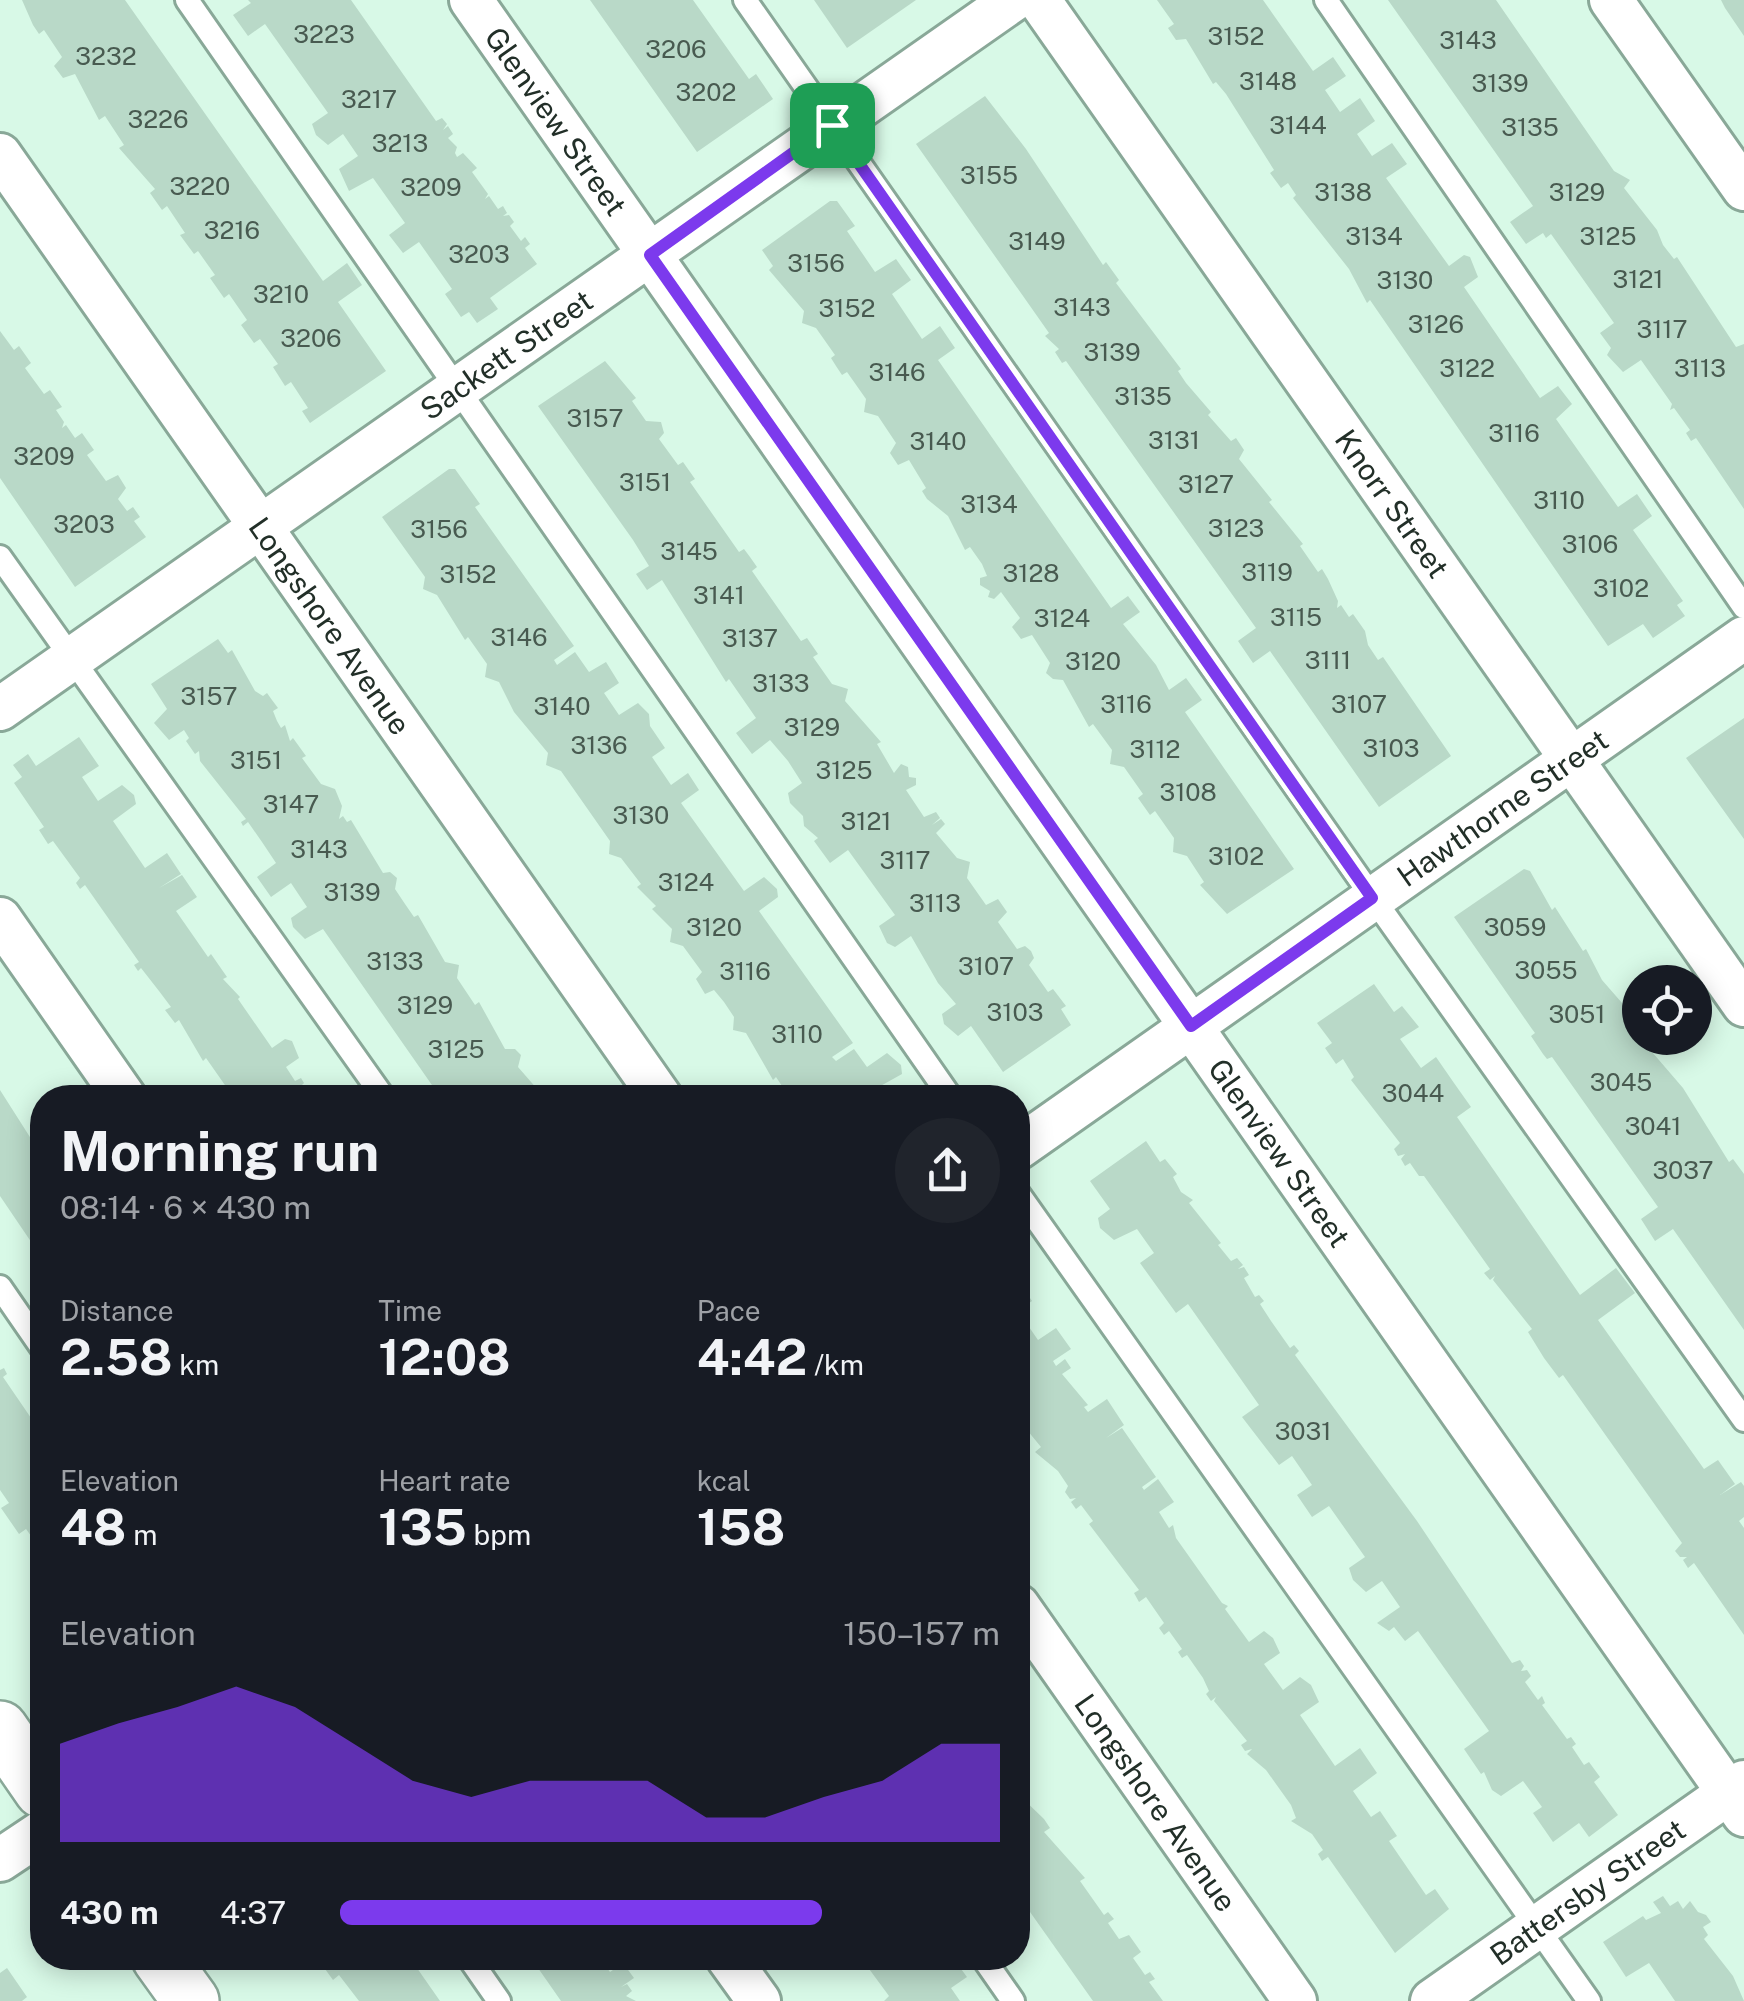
<!DOCTYPE html>
<html lang="en">
<head>
<meta charset="utf-8">
<style>
  body { margin:0; font-family:"Public Sans",sans-serif; background:#20242c; color:#f1f3f6; height:100vh; display:flex; flex-direction:column; font-size:38px; white-space:nowrap }
  * { box-sizing:border-box; margin:0 }
  p { font-size:32px; color:#9ea1a6 }
  .icon { flex:none; width:55px; height:55px; fill:none; stroke:currentColor; stroke-width:2; stroke-linecap:round; stroke-linejoin:round }
  .map { position:relative; flex:1; overflow:hidden }
  .side { position:absolute; left:30px; top:1085px; width:1000px; height:885px; display:flex; flex-direction:column; background:#171b24; border-radius:40px; box-shadow:0 5px 25px #0003 }
  .side>* { flex:none }
  .buttons { position:absolute; left:1622px; top:965px; display:grid; gap:20px }
  .buttons a { display:grid; place-items:center; width:90px; height:90px; border-radius:50%; background:#171b24; box-shadow:0 5px 25px #0003; font-size:50px }
  .pin { position:absolute; display:grid; place-items:center; width:85px; height:85px; color:#fff; margin:-42px; border-radius:20px; box-shadow:0 5px 15px #0006 }
  .round { display:grid; place-items:center; flex:none; width:105px; height:105px; border-radius:52px; background:#20242c }
  .head { display:flex; align-items:center; justify-content:space-between; height:170px; padding:0 30px }
  h1 { font-size:55px; font-weight:700; line-height:75px }
  .stats { display:grid; grid-template-columns:repeat(3,1fr); gap:15px; height:170px; padding:10px 30px }
  .stats div { display:grid; align-content:center }
  .stats b { font-size:50px; font-weight:700 }
  .stats small { font-size:28px; font-weight:400 }
  .stats p { font-size:28px }
  .chart { height:280px; padding:20px 30px }
  .chart p { display:flex; justify-content:space-between }
  .chart svg { width:100%; height:180px; margin-top:10px; fill:#7c3aed; opacity:.7 }
  ul { padding:0 30px; list-style:none; font-size:32px }
  li { display:grid; grid-template-columns:160px 120px 1fr; align-items:center; height:75px }
  li i { height:25px; border-radius:12px; background:#7c3aed }
  .map>svg:first-child { display:block }
  .building { fill:#b9d9c8 }
  .lines { fill:none; stroke-linecap:round; stroke-linejoin:round }
  .lane-casing { stroke:#89a898; stroke-width:28 }
  .street-casing { stroke:#89a898; stroke-width:48 }
  .secondary-casing { stroke:#89a898; stroke-width:60 }
  .lane { stroke:#fff; stroke-width:22 }
  .street { stroke:#fff; stroke-width:42 }
  .secondary { stroke:#fff; stroke-width:55 }
  .route-casing { stroke:#fff; stroke-width:20 }
  .route { stroke:#7c3aed; stroke-width:12 }
  .labels { text-anchor:middle; dominant-baseline:central; stroke-width:10; stroke-linejoin:round; paint-order:stroke }
  .number-label { font-size:25px; fill:#485a50 }
  .street-label { font-size:30px; fill:#222f28; stroke:#d8f9e7 }
</style>
</head>
<body>
<div class="map">
<svg width="1744" height="2001" viewBox="0 0 1744 2001">
  <rect width="100%" height="100%" fill="#d8f9e7"/>
  <!-- building -->
  <path class="building" d="M22 0H125L323 281 347 263 362 285 338 302 386 371 310 423 302 411 308 408 291 382 285 386 273 367 278 364 260 339 254 343 241 325 247 320 229 294 224 298 210 278 215 275 198 251 194 254 180 235 185 233 167 206 162 210 150 193 155 189 119 148 124 145 105 116 99 120 75 74 63 78 54 66 62 57 44 30 39 34 33 25Z
    M248 0H351L436 121 442 118 447 124 443 130 448 126 453 134 448 138 457 147 455 153 457 157 463 153 477 168 472 172 488 194 485 199 489 196 498 209 503 206 507 213 503 216 509 215 514 222 510 226 521 241 525 237 530 244 525 248 537 264 490 298 498 309 477 323 469 312 461 317 445 294 452 289 419 242 403 253 389 235 405 223 373 178 349 191 339 169 358 156 343 134 328 145 316 135 312 124 328 113 265 24 248 36 233 15 251 3Z
    M590 0H693L749 79 756 74 773 99 697 152Z
    M814 0H916L847 48Z
    M1157 0H1263L1313 71 1333 57 1346 76 1325 90 1340 112 1360 98 1375 121 1357 134 1372 156 1392 143 1407 164 1386 178 1449 266 1464 255 1470 257 1478 277 1464 287 1540 398 1558 386 1572 404 1556 419 1618 507 1637 494 1652 516 1633 530 1683 601 1677 605 1685 616 1653 638 1643 624 1608 646 1370 300 1367 303 1349 269 1293 198 1296 195 1288 183 1281 188 1270 173 1274 170 1226 94 1216 82 1213 84 1186 39 1176 40 1168 28 1174 24Z
    M1388 0H1496L1614 171 1630 180 1624 188 1657 230 1663 245 1674 259 1677 257 1736 347 1744 344V509L1696 438 1691 441 1686 433 1690 430 1674 408 1670 410 1672 404 1641 360 1623 372 1607 355 1611 348 1600 333 1614 323 1551 234 1546 238 1543 233 1526 244 1510 222 1533 206Z
    M1721 0H1744V36L1725 8Z
    M985 96 1026 149 1103 265 1106 262 1119 280 1116 283 1181 369 1178 371 1186 383 1211 412 1208 415 1231 441 1236 438 1244 450 1239 459 1272 500 1269 502 1303 544 1300 546 1318 572 1322 569 1328 579 1338 601 1337 608 1341 605 1349 617 1353 614 1365 631 1368 645 1378 660 1383 657 1451 756 1379 807 1270 651 1253 663 1238 641 1256 628 1066 361 1062 363 1055 352 1059 349 1045 336 1049 333 916 144Z
    M830 201H837L855 226 847 231 875 272 896 259 911 280 892 294 922 339 940 326 955 348 938 360 1111 608 1128 596 1140 612 1123 624 1156 665 1169 690 1186 678 1202 700 1185 712 1294 869 1227 914 1200 885 1204 882 1187 856 1173 852 1174 838 1155 811 1150 815 1138 798 1143 794 1124 767 1110 764 1112 750 1093 724 1089 727 1063 680 1053 679 1046 673 1050 663 1032 635 1021 639 1012 627 1020 618 1001 592 994 599 988 597 990 591 980 585V578L987 576 982 564 970 547 965 550 948 516 927 499 922 491 926 488 909 460 898 465 890 453 896 443 878 416 864 412 866 399 847 372 842 375 836 366 831 358 835 355 816 328 802 323 804 311 769 270 773 266 762 250Z
    M0 331 14 350 19 346 31 363 25 368 44 394 50 390 62 407 56 410 64 422 62 428 66 425 75 438 82 433 94 450 87 455 106 481 118 475 126 488 118 499 127 511 133 507 140 517 134 521 146 537 75 587 0 478Z
    M605 361 636 398 632 401 646 421 661 422 664 433 659 439 678 465 683 462 695 479 690 482 739 552 744 549 750 557 757 567 752 571 801 641 807 638 818 654 813 657 832 684 848 689 845 701 881 742 877 744 894 773 901 764 908 767 909 777 916 778V785L906 790 924 817 936 812 940 818 932 825 941 819 945 824 936 833 957 858 970 862 967 878 986 905 998 899 1007 912 998 922 1017 949 1025 946 1031 951 1034 958 1029 965 1048 992 1053 989 1066 1006 1061 1009 1071 1025 1003 1072 971 1026 958 1036 944 1024 942 1014 956 1004 938 983 911 936 895 947 887 943 879 926 895 915 848 850 830 863 814 841 818 838 804 826 803 816 790 803 788 793 802 783 788 761 770 740 752 754 736 733 756 718 729 679 726 682 662 580 647 590 636 574 649 566 633 540 538 406Z
    M449 469H455L480 504 475 507 574 646 554 660 557 665 575 652 589 672 606 662 619 683 604 693 619 715 638 703 649 714 650 726 665 748 652 757 671 785 688 773 699 790 681 803 744 891 764 877 777 889 778 897 759 911 853 1043 832 1057 836 1061 854 1049 867 1067 887 1053 901 1065 902 1074 859 1098H790L776 1077 773 1080 746 1033 733 1030 734 1017 724 1002 714 990 705 994 696 979 702 972 683 946 670 942 672 929 652 909 656 906 637 887 641 884 621 858 609 854 610 841 561 771 546 765 548 753 514 712 499 682 485 677 487 664 468 637 465 640 437 595 423 589 425 577 382 517Z
    M218 639 228 653 232 650 255 691 263 696 267 693 272 700 278 708 273 711 277 721 281 728 285 725 290 741 293 738 306 756 302 758 321 784 335 789 342 806 339 819 343 816 347 822 351 820 383 873 390 872 397 878 395 889 405 904 414 917 418 915 445 962 459 965 457 978 475 1005 479 1002 505 1049H515L521 1055 518 1067 545 1098H441L323 929 305 939 293 927 291 918 307 907 291 883 271 897 257 877 276 863 262 842 248 822 243 826 241 822 246 819 200 761 199 751 195 754 186 741 189 738 184 730 169 740 154 723 167 709 151 684Z
    M1744 718V839L1686 758Z
    M79 737 99 766 82 777 98 801 122 785 134 795 136 804 113 821 145 868 167 853 181 874 159 888 182 875 197 897 176 911 208 957 211 954 227 977 223 979 240 997 238 999 272 1048 285 1039 292 1041 299 1058 286 1067 295 1081 301 1078 304 1083 300 1087 307 1098H234L206 1058 203 1061 179 1020 175 1023 165 1010 171 1007 159 991 141 968 138 971 134 965 139 962 85 885 80 889 76 883 80 878 53 841 48 844 39 830 44 827 14 783 22 777 13 765 28 754 36 766Z
    M1524 869 1530 871 1552 910 1555 907 1583 951 1586 949 1602 980 1629 1011 1626 1013 1640 1038 1683 1088 1729 1162 1733 1159 1744 1174V1330L1673 1229 1655 1241 1641 1219 1658 1207 1552 1057 1547 1059 1543 1054 1531 1036 1535 1033 1532 1029 1454 917Z
    M1374 984 1394 1012 1402 1006 1419 1027 1400 1039 1421 1068 1436 1057 1454 1083 1471 1107 1457 1117 1580 1295 1616 1268 1635 1293 1598 1320 1704 1469 1718 1460 1735 1484 1720 1495 1741 1482 1744 1486V1517L1739 1521 1744 1528V1635L1694 1563 1688 1568 1683 1560 1687 1557H1680L1675 1551 1682 1543 1563 1375 1559 1378 1544 1358 1528 1332 1532 1329 1493 1280 1495 1276 1490 1280 1484 1273 1490 1269 1424 1176H1419L1410 1163 1405 1166 1401 1159 1405 1154 1398 1156 1394 1149 1400 1143 1351 1080 1354 1077 1343 1059 1336 1064 1325 1048 1332 1043 1317 1023Z
    M0 1090 42 1156V1258L0 1196Z
    M1146 1141 1160 1162 1165 1159 1177 1174 1173 1177 1181 1192 1193 1200 1189 1203 1221 1243 1218 1245 1231 1261 1237 1258 1243 1265 1238 1269 1244 1267 1249 1275 1244 1278 1255 1297 1259 1295 1264 1301 1260 1304 1271 1321 1290 1348 1294 1345 1299 1351 1295 1355 1417 1521 1512 1663 1520 1660 1524 1666 1521 1671 1527 1670 1531 1676 1525 1682 1538 1700 1542 1696 1545 1703 1542 1705 1567 1739 1571 1737 1576 1744 1572 1747 1584 1765 1589 1762 1600 1777 1594 1782 1618 1815 1589 1837 1579 1823 1553 1842 1533 1813 1542 1807 1523 1781 1501 1796 1492 1790 1484 1772 1481 1774 1464 1749 1489 1731 1418 1631 1405 1641 1394 1627 1389 1631 1377 1623 1400 1607 1382 1581 1366 1592 1353 1580 1349 1568 1365 1557 1329 1506 1312 1517 1297 1495 1312 1485 1292 1456 1279 1465 1242 1417 1259 1405 1188 1304 1176 1313 1140 1263 1154 1253 1137 1229 1114 1240 1100 1228 1098 1218 1110 1209 1090 1181Z
    M1018 1280 1032 1301 1018 1311 1038 1340 1056 1328 1071 1349 1053 1361 1056 1366 1065 1359 1071 1368 1062 1374 1088 1405 1084 1407 1088 1412 1107 1399 1124 1425 1106 1438 1122 1428 1156 1477 1142 1487 1144 1490 1158 1479 1174 1502 1159 1512 1169 1528 1173 1525 1176 1538 1222 1603 1228 1606 1225 1609 1249 1642 1264 1631 1273 1638 1280 1653 1264 1664 1283 1690 1300 1677 1311 1685 1319 1702 1300 1715 1335 1766 1360 1748 1377 1773 1353 1791 1371 1817 1380 1811 1397 1836 1389 1841 1426 1895 1435 1889 1449 1909 1395 1953 1328 1857 1322 1861 1318 1854 1323 1850 1312 1834 1291 1821 1296 1818 1291 1805 1266 1770 1247 1754 1252 1749 1245 1751 1241 1745 1247 1741 1214 1701 1216 1697 1211 1701 1206 1694 1209 1691 1203 1678 1187 1655 1182 1658 1178 1652 1182 1649 1169 1631 1164 1635 1159 1628 1164 1623 1146 1597 1139 1602 1134 1593 1139 1590 1089 1524 1093 1521 1081 1505 1076 1509 1071 1502 1076 1498 1070 1499 1065 1492 1068 1486 1058 1471 1035 1452 1041 1447 1018 1419Z
    M4 1368 7 1374 3 1377 42 1434V1551L26 1529 19 1534 1 1508 9 1503 0 1490V1370Z
    M1018 1794 1044 1819 1050 1828 1044 1832 1085 1878 1080 1881 1104 1915 1108 1912 1114 1919 1108 1923 1119 1939 1129 1935 1141 1952 1133 1958 1145 1975 1150 1972 1155 1979 1149 1982 1163 2001H1093L1018 1895Z
    M1663 1896 1670 1906 1678 1901 1683 1909 1690 1901 1698 1912 1706 1915 1711 1922 1703 1927 1708 1935 1704 1939 1733 1976 1744 2001H1675L1649 1963 1626 1977 1603 1942 1643 1916 1646 1920 1661 1913 1653 1902Z
    M317 1958H410L440 2001H359L339 1975 333 1980Z
    M531 1958H600L610 1972 623 1963 634 1978 621 1987 627 1984 632 1991 626 1996 636 2001H561Z
    M861 1958H929L934 1964 953 1958 967 1977 951 1988 960 2001H884L889 1996Z
    M7 1968 27 1997 22 2001H0V1973Z"/>
  <g class="lines">
    <!-- lane casing -->
    <g class="lane-casing">
      <path id="lane" d="M187 0 951 1098
        M745 0 1373 898 1744 1420
        M1326 0 1744 607
        M0 557 384 1098
        M1018 1193 1589 2001
        M0 1287 42 1348
        M469 1958 499 2001
        M983 1958 1013 2001"/>
    </g>
    <!-- street casing -->
    <g class="street-casing">
      <g id="street">
        <path id="s1" d="M471 0 1744 1815"/>
        <path id="s2" d="M1039 0 1744 1005"/>
        <path d="M1611 0 1744 189"/>
        <path id="s3" d="M0 155 661 1098"/>
        <path id="s4" d="M0 709 1013 0"/>
        <path d="M0 919 125 1098"/>
        <path id="s5" d="M1018 1148 1744 638"/>
        <path id="s6" d="M1018 1606 1295 2001"/>
        <path d="M0 1860 42 1832"/>
        <path d="M728 1958 759 2001"/>
        <path id="s7" d="M1432 2001 1744 1782"/>
      </g>
    </g>
    <!-- secondary casing -->
    <g class="secondary-casing">
      <path id="secondary" d="M0 1729 42 1790
        M160 1958 191 2001"/>
    </g>
    <!-- lane -->
    <use href="#lane" class="lane"/>
    <!-- street -->
    <use href="#street" class="street"/>
    <!-- secondary -->
    <use href="#secondary" class="secondary"/>
  </g>
  <g class="lines">
    <!-- route casing -->
    <g class="route-casing">
      <path id="route" d="M832 125 1372 898 1191 1026 650 255Z"/>
    </g>
    <!-- route -->
    <use href="#route" class="route"/>
  </g>
  <g class="labels">
    <!-- number labels -->
    <g class="number-label">
      <text x="324" y="34">3223</text>
      <text x="1236" y="36">3152</text>
      <text x="1468" y="40">3143</text>
      <text x="676" y="49">3206</text>
      <text x="106" y="56">3232</text>
      <text x="1268" y="81">3148</text>
      <text x="1500" y="83">3139</text>
      <text x="706" y="92">3202</text>
      <text x="369" y="99">3217</text>
      <text x="158" y="119">3226</text>
      <text x="1298" y="125">3144</text>
      <text x="1530" y="127">3135</text>
      <text x="400" y="143">3213</text>
      <text x="989" y="175">3155</text>
      <text x="200" y="186">3220</text>
      <text x="431" y="187">3209</text>
      <text x="1343" y="192">3138</text>
      <text x="1577" y="192">3129</text>
      <text x="232" y="230">3216</text>
      <text x="1374" y="236">3134</text>
      <text x="1608" y="236">3125</text>
      <text x="1037" y="241">3149</text>
      <text x="479" y="254">3203</text>
      <text x="816" y="263">3156</text>
      <text x="1638" y="279">3121</text>
      <text x="1405" y="280">3130</text>
      <text x="281" y="294">3210</text>
      <text x="1082" y="307">3143</text>
      <text x="847" y="308">3152</text>
      <text x="1436" y="324">3126</text>
      <text x="1662" y="329">3117</text>
      <text x="311" y="338">3206</text>
      <text x="1112" y="352">3139</text>
      <text x="1467" y="368">3122</text>
      <text x="1700" y="368">3113</text>
      <text x="897" y="372">3146</text>
      <text x="1143" y="396">3135</text>
      <text x="595" y="418">3157</text>
      <text x="1514" y="433">3116</text>
      <text x="1174" y="440">3131</text>
      <text x="938" y="441">3140</text>
      <text x="44" y="456">3209</text>
      <text x="645" y="482">3151</text>
      <text x="1206" y="484">3127</text>
      <text x="1559" y="500">3110</text>
      <text x="989" y="504">3134</text>
      <text x="84" y="524">3203</text>
      <text x="1236" y="528">3123</text>
      <text x="439" y="529">3156</text>
      <text x="1590" y="544">3106</text>
      <text x="689" y="551">3145</text>
      <text x="1267" y="572">3119</text>
      <text x="1031" y="573">3128</text>
      <text x="468" y="574">3152</text>
      <text x="1621" y="588">3102</text>
      <text x="719" y="595">3141</text>
      <text x="1296" y="617">3115</text>
      <text x="1062" y="618">3124</text>
      <text x="519" y="637">3146</text>
      <text x="750" y="638">3137</text>
      <text x="1328" y="660">3111</text>
      <text x="1093" y="661">3120</text>
      <text x="781" y="683">3133</text>
      <text x="209" y="696">3157</text>
      <text x="1126" y="704">3116</text>
      <text x="1359" y="704">3107</text>
      <text x="562" y="706">3140</text>
      <text x="812" y="727">3129</text>
      <text x="599" y="745">3136</text>
      <text x="1391" y="748">3103</text>
      <text x="1155" y="749">3112</text>
      <text x="256" y="760">3151</text>
      <text x="844" y="770">3125</text>
      <text x="1188" y="792">3108</text>
      <text x="291" y="804">3147</text>
      <text x="641" y="815">3130</text>
      <text x="866" y="821">3121</text>
      <text x="319" y="849">3143</text>
      <text x="1236" y="856">3102</text>
      <text x="905" y="860">3117</text>
      <text x="686" y="882">3124</text>
      <text x="352" y="892">3139</text>
      <text x="935" y="903">3113</text>
      <text x="714" y="927">3120</text>
      <text x="1515" y="927">3059</text>
      <text x="395" y="961">3133</text>
      <text x="986" y="966">3107</text>
      <text x="1546" y="970">3055</text>
      <text x="745" y="971">3116</text>
      <text x="425" y="1005">3129</text>
      <text x="1015" y="1012">3103</text>
      <text x="1577" y="1014">3051</text>
      <text x="797" y="1034">3110</text>
      <text x="456" y="1049">3125</text>
      <text x="1621" y="1082">3045</text>
      <text x="1413" y="1093">3044</text>
      <text x="1653" y="1126">3041</text>
      <text x="1683" y="1170">3037</text>
      <text x="1303" y="1431">3031</text>
    </g>
    <!-- street labels -->
    <g class="street-label">
      <text stroke="none"><textPath href="#s1" startOffset="148">Glenview Street</textPath></text>
      <text stroke="none"><textPath href="#s4" startOffset="618">Sackett Street</textPath></text>
      <text stroke="none"><textPath href="#s2" startOffset="615">Knorr Street</textPath></text>
      <text stroke="none"><textPath href="#s3" startOffset="575">Longshore Avenue</textPath></text>
      <text stroke="none"><textPath href="#s5" startOffset="592">Hawthorne Street</textPath></text>
      <text stroke="none"><textPath href="#s1" startOffset="1408">Glenview Street</textPath></text>
      <text stroke="none"><textPath href="#s6" startOffset="240">Longshore Avenue</textPath></text>
      <text stroke="none"><textPath href="#s7" startOffset="190">Battersby Street</textPath></text>
    </g>
  </g>
</svg>
<div class="buttons">
<a><svg class="icon" aria-label="locate" viewBox="0 0 24 24"><circle cx="12" cy="12" r="6"/><path d="M12 2v4M12 18v4M2 12h4M18 12h4"/></svg></a>
</div>
<div class="pin" style="left:832px;top:125px;background:#1e9e55"><svg class="icon" aria-label="arrive" viewBox="0 0 24 24"><path d="M6 21V4h12l-3 4 3 4H6"/></svg></div>
<section class="side">
<div class="head"><div><h1>Morning run</h1><p>08:14 · 6 × 430 m</p></div><a class="round"><svg class="icon" aria-label="share" viewBox="0 0 24 24"><path d="M12 15V3M7 8l5-5 5 5M5 13v7h14v-7"/></svg></a></div>
<div class="stats">
<div><p>Distance</p><b>2.58<small> km</small></b></div>
<div><p>Time</p><b>12:08</b></div>
<div><p>Pace</p><b>4:42<small> /km</small></b></div>
</div>
<div class="stats">
<div><p>Elevation</p><b>48<small> m</small></b></div>
<div><p>Heart rate</p><b>135<small> bpm</small></b></div>
<div><p>kcal</p><b>158</b></div>
</div>
<div class="chart"><p><span>Elevation</span>150–157 m</p>
<svg viewBox="0 0 160 44" preserveAspectRatio="none"><path d="M0 44V20L10 15L20 11L30 6L40 11L50 20L60 29L70 33L80 29L90 29L100 29L110 38L120 38L130 33L140 29L150 20L160 20V44z"/></svg>
</div>
<ul>
<li><b>430 m</b>4:37<i style="width:73%"></i></li>
</ul>
</section>
</div>
</body>
</html>
